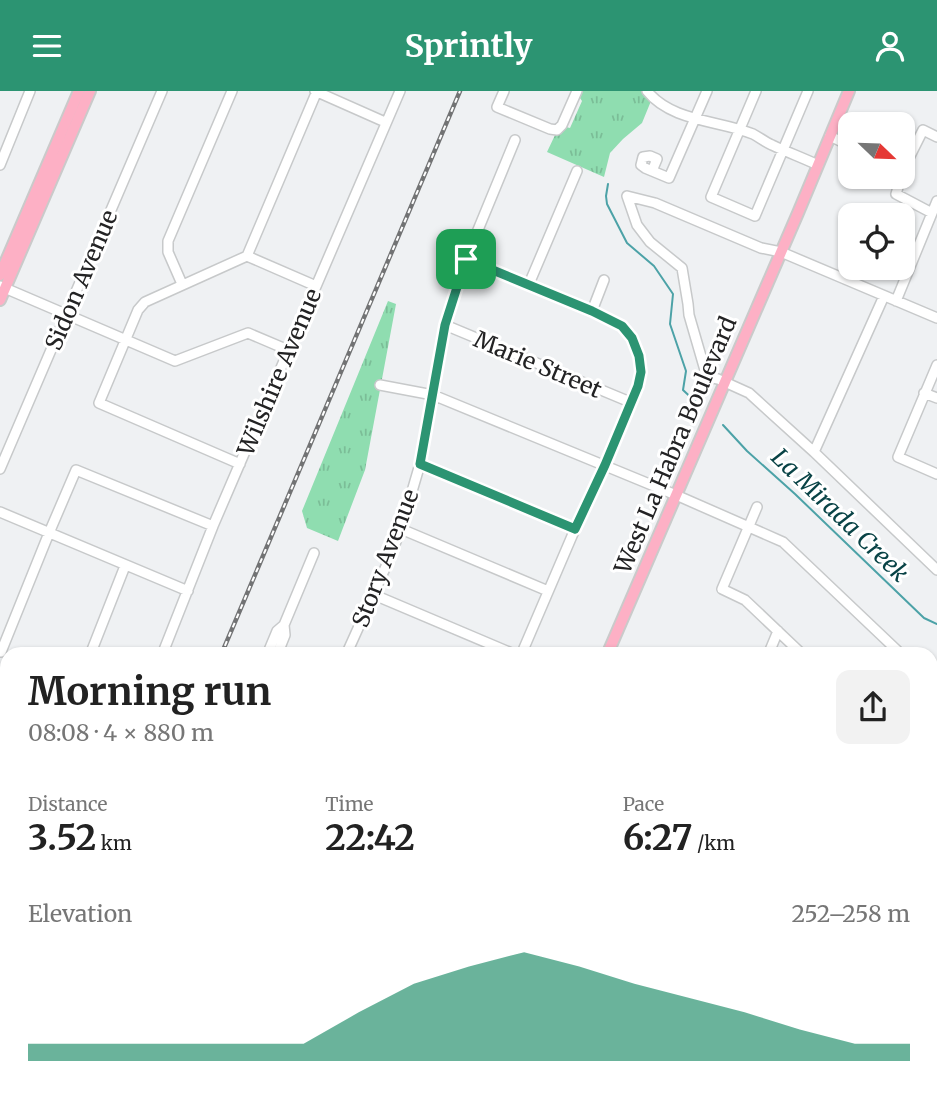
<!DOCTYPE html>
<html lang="en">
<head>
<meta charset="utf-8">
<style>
  body { margin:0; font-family:Merriweather,serif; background:#f2f2f2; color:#222; height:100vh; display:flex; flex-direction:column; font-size:26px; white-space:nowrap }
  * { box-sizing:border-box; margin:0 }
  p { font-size:23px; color:#767676 }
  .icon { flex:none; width:38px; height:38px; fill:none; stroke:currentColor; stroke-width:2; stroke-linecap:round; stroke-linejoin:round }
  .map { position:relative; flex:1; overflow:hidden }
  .side { position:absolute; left:0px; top:556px; width:938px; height:450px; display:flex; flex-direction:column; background:#fff; border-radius:21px 21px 0 0; box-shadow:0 2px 5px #0004 }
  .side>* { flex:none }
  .needle { width:46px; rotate:113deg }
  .buttons { position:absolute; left:838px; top:21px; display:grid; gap:14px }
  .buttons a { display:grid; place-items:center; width:77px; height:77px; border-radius:14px; background:#fff; box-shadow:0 2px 5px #0004; font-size:35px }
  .pin { position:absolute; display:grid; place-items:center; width:60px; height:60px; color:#fff; margin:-30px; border-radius:14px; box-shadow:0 4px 10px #0006 }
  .round { display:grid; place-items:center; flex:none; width:74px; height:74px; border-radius:14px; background:#f2f2f2 }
  .head { display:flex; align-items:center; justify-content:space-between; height:119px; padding:0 28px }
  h1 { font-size:38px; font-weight:700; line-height:52px }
  .stats { display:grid; grid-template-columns:repeat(3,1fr); gap:10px; height:119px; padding:7px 28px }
  .stats div { display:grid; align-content:center }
  .stats b { font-size:35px; font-weight:700 }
  .stats small { font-size:19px; font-weight:400 }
  .stats p { font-size:19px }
  .chart { height:196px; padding:14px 28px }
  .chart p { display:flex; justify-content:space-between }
  .chart svg { width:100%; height:126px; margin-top:7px; fill:#2c9472; opacity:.7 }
  header { display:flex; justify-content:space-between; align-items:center; height:91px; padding:0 28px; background:#2c9472; color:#fff; font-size:32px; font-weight:700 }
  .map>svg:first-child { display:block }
  .grass { fill:url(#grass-tufts) }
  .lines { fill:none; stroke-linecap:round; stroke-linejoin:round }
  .stream { stroke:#4ca2a7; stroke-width:2 }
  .minor-casing { stroke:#c7c9ca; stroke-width:12 }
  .major-casing { stroke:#cacaca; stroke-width:14 }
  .minor { stroke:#fff; stroke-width:9 }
  .major { stroke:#fdb0c5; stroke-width:10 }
  .rail-casing { stroke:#727374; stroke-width:4.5 }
  .rail { stroke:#fff; stroke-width:2; stroke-dasharray:5; stroke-linecap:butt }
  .route-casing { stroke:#fff; stroke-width:14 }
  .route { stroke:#2c9472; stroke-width:9 }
  .labels { text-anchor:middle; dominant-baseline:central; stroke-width:6; stroke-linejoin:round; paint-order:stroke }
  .street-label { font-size:23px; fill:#232324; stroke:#fff }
  .water-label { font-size:24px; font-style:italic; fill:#094346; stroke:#fff }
</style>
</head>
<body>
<header><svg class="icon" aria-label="menu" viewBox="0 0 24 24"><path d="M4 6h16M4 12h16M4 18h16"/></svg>Sprintly<svg class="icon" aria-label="person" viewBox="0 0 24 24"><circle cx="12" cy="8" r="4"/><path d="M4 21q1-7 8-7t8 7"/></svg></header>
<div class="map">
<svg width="937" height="1006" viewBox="0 0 937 1006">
  <defs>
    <pattern id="grass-tufts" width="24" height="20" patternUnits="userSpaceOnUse" patternTransform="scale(1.75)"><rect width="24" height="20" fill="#8fddb0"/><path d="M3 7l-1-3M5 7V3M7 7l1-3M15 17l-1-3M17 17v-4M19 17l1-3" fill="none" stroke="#7bbd97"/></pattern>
  </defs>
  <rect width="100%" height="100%" fill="#eff1f3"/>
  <!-- grass -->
  <path class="grass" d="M583 0H642L651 10 642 32 623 48 610 62 604 86 547 61 556 42 566 36 570 37 582 10 580 7Z
    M388 210 396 213 365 379 338 450 307 437 302 420Z"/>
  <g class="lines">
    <!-- stream -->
    <path class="stream" d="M608 93 606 105 607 113 627 152 654 175 673 203 670 233 686 280 683 299 699 314
      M723 334 747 360 795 403 924 527 937 533"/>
    <!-- minor casing -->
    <g class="minor-casing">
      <path id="minor" d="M315 0 385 31
        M504 0 497 16 550 38 557 39 562 34 577 0
        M647 0C672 31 719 29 753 43 759 46 765 51 772 54 787 61 803 67 818 74
        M756 0 711 106 755 125 808 0
        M830 45 850 55
        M0 74 30 0
        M903 79 923 39 937 46
        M652 80 657 68 650 65 643 66 641 74 645 77 669 87 707 0
        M901 86 896 103 932 122
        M247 165 317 0
        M247 165 316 195
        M466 168 592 220 622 235 632 247 639 265 641 281 638 295 605 374 575 438 521 564
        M182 193 168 161V150L232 0
        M529 193 577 80
        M0 195 175 270 248 242 288 259
        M896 210 937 110
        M592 220 604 189
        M937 227 781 161 761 157 655 112 627 105 637 134 650 151 682 177 688 213 689 224 707 286 718 288 749 302 814 361 937 479
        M445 234 630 311
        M937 274 898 366 937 383
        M380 294 433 304 676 404 783 451 902 564
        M924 302 937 307
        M814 361 884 205
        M240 373 99 312 138 219 145 211 247 165
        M420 373 575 438
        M0 378 162 0
        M757 416 722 498 745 509 803 564
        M0 421 188 500
        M401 438 548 500
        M372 503 516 564
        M1 561 49 442 76 379 213 435
        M90 564 125 475
        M162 564 213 435 400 0
        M267 564 277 540 284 534 314 462
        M277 564 285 544 284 534
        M346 564 387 473 401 438 420 373 445 234 466 168 515 49
        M768 564 778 540
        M931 591 937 597
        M0 665 7 649
        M0 706 7 708
        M0 765 7 768
        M0 847 7 831
        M0 882 7 885
        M0 974 7 958
        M931 987 937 973
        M161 999 177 1006
        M113 1006 116 999
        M308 1006 311 999
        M509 1006 512 999
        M662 1006 665 999
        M756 1006 758 999
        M923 1006 926 999"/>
    </g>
    <!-- major casing -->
    <g class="major-casing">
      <path id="major" d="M0 184 79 0
        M0 209 90 0
        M607 564 798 122 849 0
        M0 590 7 593
        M0 608 7 611
        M931 976 937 979
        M931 995 937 998
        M415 1006 418 999
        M425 1006 428 999"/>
    </g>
    <!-- minor -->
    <use href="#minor" class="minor"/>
    <!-- major -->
    <use href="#major" class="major"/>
    <!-- rail casing -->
    <g class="rail-casing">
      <path id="rail" d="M221 564 460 0
        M34 1006 37 999"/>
    </g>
    <!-- rail -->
    <use href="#rail" class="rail"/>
  </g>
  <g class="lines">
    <!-- route casing -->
    <g class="route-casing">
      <path id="route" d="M466 168 592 220 622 235 632 247 639 265 641 281 638 295 605 374 575 438 420 373 445 234Z"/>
    </g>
    <!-- route -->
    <use href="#route" class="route"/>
  </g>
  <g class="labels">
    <!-- street labels -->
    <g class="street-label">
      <text transform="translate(81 189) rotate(-67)">Sidon Avenue</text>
      <text transform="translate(538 273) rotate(23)">Marie Street</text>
      <text transform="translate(279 281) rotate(-67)">Wilshire Avenue</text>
      <text transform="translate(675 354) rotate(-67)">West La Habra Boulevard</text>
      <text transform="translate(385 467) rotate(-69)">Story Avenue</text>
    </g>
    <!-- water labels -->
    <g class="water-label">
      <text transform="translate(840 424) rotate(44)">La Mirada Creek</text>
    </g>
  </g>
</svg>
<div class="buttons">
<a><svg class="needle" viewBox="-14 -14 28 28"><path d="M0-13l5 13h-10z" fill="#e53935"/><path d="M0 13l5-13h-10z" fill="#767676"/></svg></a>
<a><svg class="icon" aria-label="locate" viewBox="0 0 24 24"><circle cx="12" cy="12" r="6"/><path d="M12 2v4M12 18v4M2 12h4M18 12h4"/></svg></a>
</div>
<div class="pin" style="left:466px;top:168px;background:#1e9e55"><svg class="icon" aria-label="arrive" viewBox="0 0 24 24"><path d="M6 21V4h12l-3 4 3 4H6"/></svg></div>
<section class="side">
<div class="head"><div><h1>Morning run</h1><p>08:08 · 4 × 880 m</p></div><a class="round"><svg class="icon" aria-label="share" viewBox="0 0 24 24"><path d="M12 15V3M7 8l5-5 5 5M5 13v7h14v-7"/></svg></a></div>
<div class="stats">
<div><p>Distance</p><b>3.52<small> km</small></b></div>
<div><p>Time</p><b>22:42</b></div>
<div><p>Pace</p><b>6:27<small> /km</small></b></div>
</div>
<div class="chart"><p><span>Elevation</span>252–258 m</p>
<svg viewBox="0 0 160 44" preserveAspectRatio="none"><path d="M0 44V38L10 38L20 38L30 38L40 38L50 38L60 27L70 17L80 11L90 6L100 11L110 17L120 22L130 27L140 33L150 38L160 38V44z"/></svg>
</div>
</section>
</div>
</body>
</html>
